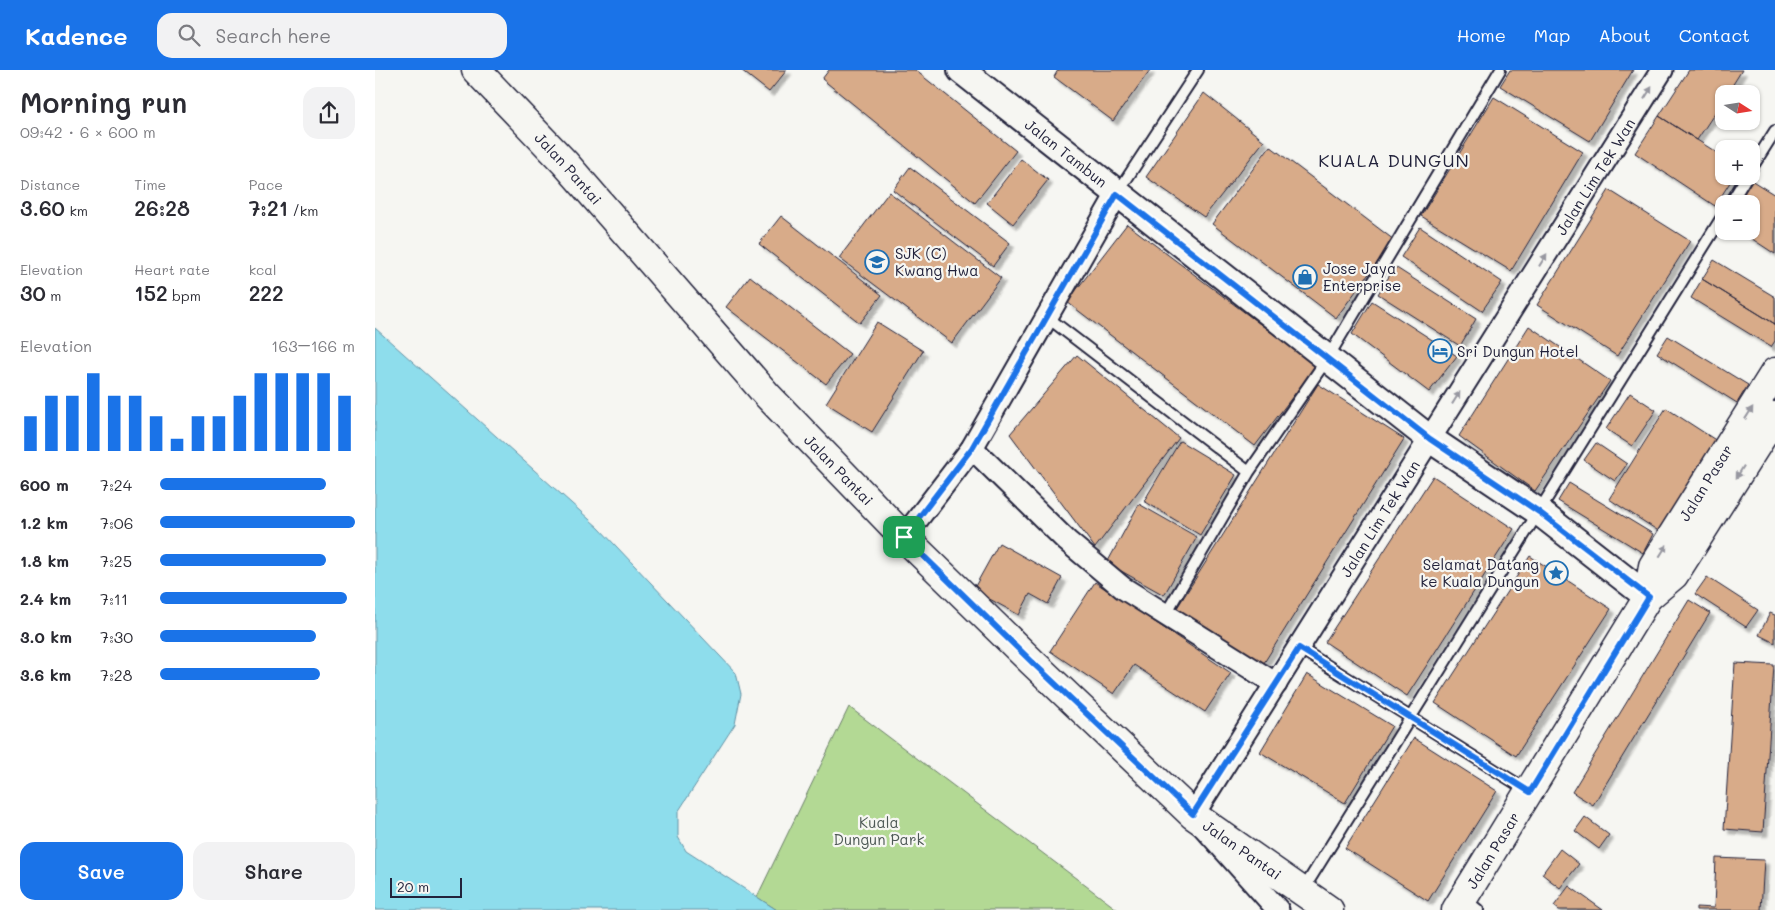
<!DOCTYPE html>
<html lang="en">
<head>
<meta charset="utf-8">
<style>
  body { margin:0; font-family:Mali,sans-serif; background:#f2f2f3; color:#2b2b33; height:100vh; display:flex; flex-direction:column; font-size:19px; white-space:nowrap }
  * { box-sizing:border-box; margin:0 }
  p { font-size:16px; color:#7c7c81 }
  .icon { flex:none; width:28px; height:28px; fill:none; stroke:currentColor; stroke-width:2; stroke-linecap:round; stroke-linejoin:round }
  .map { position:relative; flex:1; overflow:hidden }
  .sheet { display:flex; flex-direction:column; background:#fff; width:375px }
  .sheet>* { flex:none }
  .needle { width:32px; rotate:102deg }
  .tools { position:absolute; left:1340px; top:15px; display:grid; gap:10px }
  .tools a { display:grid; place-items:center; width:45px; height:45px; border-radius:10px; background:#fff; box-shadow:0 1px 4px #0004; font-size:25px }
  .scale { position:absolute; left:15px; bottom:12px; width:72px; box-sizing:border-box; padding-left:5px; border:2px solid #22223b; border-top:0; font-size:14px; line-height:18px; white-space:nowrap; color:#22223b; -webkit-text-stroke:4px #f6f6f2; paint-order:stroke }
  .pin { position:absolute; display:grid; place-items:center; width:42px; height:42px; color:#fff; margin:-21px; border-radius:10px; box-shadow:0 2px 8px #0006 }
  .round { display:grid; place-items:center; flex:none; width:52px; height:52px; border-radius:15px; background:#f2f2f3 }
  .headline { display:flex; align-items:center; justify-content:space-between; height:85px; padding:0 20px }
  h1 { font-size:28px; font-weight:600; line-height:38px }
  .metrics { display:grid; grid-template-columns:repeat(3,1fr); gap:8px; height:85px; padding:5px 20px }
  .metrics div { display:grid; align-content:center }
  .metrics b { font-size:21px; font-weight:600 }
  .metrics small { font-size:14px; font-weight:400 }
  .metrics p { font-size:14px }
  .chart { height:140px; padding:10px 20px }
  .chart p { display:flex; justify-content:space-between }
  .chart svg { width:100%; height:90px; margin-top:5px; stroke:#1a73e8; stroke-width:6 }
  .primary-button { display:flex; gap:10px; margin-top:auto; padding:10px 20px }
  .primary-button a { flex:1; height:58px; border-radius:15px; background:#1a73e8; color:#fff; font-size:20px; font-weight:600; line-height:58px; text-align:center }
  .primary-button a+a { background:#f2f2f3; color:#2b2b33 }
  ul { padding:0 20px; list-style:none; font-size:16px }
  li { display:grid; grid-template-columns:80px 60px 1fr; align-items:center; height:38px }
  li i { height:12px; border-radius:6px; background:#1a73e8 }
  header { display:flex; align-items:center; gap:30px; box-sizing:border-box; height:70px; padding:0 25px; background:#1a73e8; color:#fff }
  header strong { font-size:24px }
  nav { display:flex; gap:28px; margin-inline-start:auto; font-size:18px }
  .search { width:350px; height:45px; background:#f2f2f3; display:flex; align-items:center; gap:12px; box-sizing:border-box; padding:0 18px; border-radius:15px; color:#7c7c81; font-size:19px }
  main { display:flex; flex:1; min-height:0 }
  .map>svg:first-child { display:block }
  .green { fill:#b3d994; stroke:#6a7e68 }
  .water { fill:#8eddec; stroke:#6392a5 }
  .building { fill:#d8ab89; stroke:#22223b; filter:url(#shadow) }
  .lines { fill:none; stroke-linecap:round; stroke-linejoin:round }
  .service-casing { stroke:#22223b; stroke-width:14 }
  .minor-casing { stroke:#22223b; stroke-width:25 }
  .tertiary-casing { stroke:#22223b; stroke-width:30 }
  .secondary-casing { stroke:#22223b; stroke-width:31 }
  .service { stroke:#f6f6f2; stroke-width:10 }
  .minor { stroke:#f6f6f2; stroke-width:21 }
  .tertiary { stroke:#f6f6f2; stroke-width:26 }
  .secondary { stroke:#f6f6f2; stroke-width:28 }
  .oneway { fill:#9797a0 }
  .route-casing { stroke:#fff; stroke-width:10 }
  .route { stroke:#1a73e8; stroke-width:6 }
  .labels { text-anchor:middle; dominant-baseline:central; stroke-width:4.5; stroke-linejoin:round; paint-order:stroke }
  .street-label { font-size:15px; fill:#22223b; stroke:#f6f6f2 }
  .poi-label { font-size:15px; fill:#22223b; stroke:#f6f6f2; text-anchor:start }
  .park-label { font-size:15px; fill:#4e5956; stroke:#f6f6f2 }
  .quarter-label { font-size:18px; letter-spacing:1px; fill:#22223b; stroke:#f6f6f2 }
</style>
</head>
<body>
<header>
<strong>Kadence</strong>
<div class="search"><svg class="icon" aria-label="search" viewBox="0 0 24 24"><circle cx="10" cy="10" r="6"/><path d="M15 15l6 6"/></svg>Search here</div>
<nav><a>Home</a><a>Map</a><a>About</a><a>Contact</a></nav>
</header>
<main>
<section class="sheet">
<div class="headline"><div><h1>Morning run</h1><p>09:42 · 6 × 600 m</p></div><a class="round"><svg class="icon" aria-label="share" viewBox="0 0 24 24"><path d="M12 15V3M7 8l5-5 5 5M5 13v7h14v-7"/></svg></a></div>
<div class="metrics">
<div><p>Distance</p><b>3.60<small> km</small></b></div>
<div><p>Time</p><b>26:28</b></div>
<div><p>Pace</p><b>7:21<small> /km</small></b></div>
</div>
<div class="metrics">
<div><p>Elevation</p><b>30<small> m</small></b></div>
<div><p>Heart rate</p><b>152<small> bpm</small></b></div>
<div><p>kcal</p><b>222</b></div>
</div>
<div class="chart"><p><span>Elevation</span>163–166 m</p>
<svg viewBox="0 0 160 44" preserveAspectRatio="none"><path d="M5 44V27M15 44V17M25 44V17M35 44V6M45 44V17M55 44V17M65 44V27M75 44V38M85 44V27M95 44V27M105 44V17M115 44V6M125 44V6M135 44V6M145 44V6M155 44V17"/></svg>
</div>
<ul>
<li><b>600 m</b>7:24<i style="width:85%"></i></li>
<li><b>1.2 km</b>7:06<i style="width:100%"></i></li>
<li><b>1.8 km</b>7:25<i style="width:85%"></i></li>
<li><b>2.4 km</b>7:11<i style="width:96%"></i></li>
<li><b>3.0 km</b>7:30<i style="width:80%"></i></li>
<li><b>3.6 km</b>7:28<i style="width:82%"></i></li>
</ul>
<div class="primary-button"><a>Save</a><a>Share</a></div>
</section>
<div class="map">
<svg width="1400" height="840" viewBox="0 0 1400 840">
  <defs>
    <filter id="shadow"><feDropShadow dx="4.5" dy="4.5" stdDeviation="1" flood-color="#0004"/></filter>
  </defs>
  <rect width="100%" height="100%" fill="#f6f6f2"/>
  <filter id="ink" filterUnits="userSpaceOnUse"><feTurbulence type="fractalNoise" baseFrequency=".02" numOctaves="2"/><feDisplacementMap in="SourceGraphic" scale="10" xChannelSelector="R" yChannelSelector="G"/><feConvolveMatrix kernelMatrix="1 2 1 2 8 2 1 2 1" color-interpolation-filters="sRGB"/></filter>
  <g filter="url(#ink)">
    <!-- green -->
    <path class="green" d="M474 637 743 840H402L382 827Z"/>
    <!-- water -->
    <path class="water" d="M0 258 224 458 361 603 366 624 360 654 303 742V767L311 781 402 840H0Z"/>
    <!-- building -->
    <path class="building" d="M366 0H412L394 22Z
      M454 0H540L641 81 600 133 447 9Z
      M683 0H775L738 51 679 7Z
      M1135 0H1258L1215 71 1125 16Z
      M1314 0H1367L1352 24H1349V29L1322 70 1284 46Z
      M829 23 889 71 829 147 771 107Z
      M1119 27 1208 82 1136 201 1046 146Z
      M1284 46 1349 87V106H1359L1340 136 1260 83Z
      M895 76 1019 170 961 248 837 154Z
      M646 89 673 110 638 154 612 133Z
      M535 97 635 173 618 196 518 120Z
      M1376 110 1400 125V184L1365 161H1376V134H1361Z
      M1234 120 1315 171 1242 286 1162 235Z
      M514 122 626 208 577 273 464 188Z
      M406 146 507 225 485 253 384 174Z
      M752 154 941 296 880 376 692 232Z
      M1045 157 1127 212 1107 241 1026 187Z
      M1339 190 1400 227V254L1327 209Z
      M1020 197 1101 249 1085 276 1003 224Z
      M375 206 475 284 451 314 351 237Z
      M1327 209 1400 254V271L1396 277 1316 228Z
      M997 231 1082 286 1054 322 977 264Z
      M502 252 548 281 497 362 451 333Z
      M1154 256 1235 311 1160 421 1084 366Z
      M1293 266 1373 315 1362 333 1282 283Z
      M702 285 804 368 720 478 635 364Z
      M943 314 1029 369 887 596 800 541Z
      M1255 323 1281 340 1257 376 1231 359Z
      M1291 338 1342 371 1285 462 1234 429Z
      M805 371 861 405 825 465 769 431Z
      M1221 373 1252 394 1240 411 1209 390Z
      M1058 406 1139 459 1032 626 950 572Z
      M1194 413 1278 464 1268 483 1183 431Z
      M764 434 822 467 789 525 732 493Z
      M624 473 687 508 673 534 655 524 644 545 598 520Z
      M1155 486 1236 539 1141 686 1060 633Z
      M1332 507 1383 540 1371 557 1320 524Z
      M720 512 856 603 830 642 759 595 739 624 675 581Z
      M1314 530 1335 543 1218 735 1197 722Z
      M1395 543 1400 545V573L1384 565Z
      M1360 593 1399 595 1388 762 1349 759Z
      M932 604 1017 656 970 733 885 682Z
      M1039 668 1122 721 1053 831 970 778Z
      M1210 747 1234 765 1224 779 1200 761Z
      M1185 779 1204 794 1185 818 1167 804Z
      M1341 788 1389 790 1386 840H1321V837L1339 838Z
      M1194 816 1228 840H1184L1179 836Z"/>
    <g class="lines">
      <!-- service casing -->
      <g class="service-casing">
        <path id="service" d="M1376 99 1400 61
          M743 122 823 0
          M1355 134 1372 106
          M672 247 874 402
          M790 545 874 402 952 289 1125 0
          M924 578 1152 720
          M928 820 1349 144
          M1089 829 1103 840"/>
      </g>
      <!-- minor casing -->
      <g class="minor-casing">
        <g id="minor">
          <path d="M597 378 692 471 748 518 901 614"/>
          <path d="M529 467 597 378 742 124"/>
          <path id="s1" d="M903 840 818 745 1287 0"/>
        </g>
      </g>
      <!-- tertiary casing -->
      <g class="tertiary-casing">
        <g id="tertiary">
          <path id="s2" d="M586 0 1055 369 1164 442 1273 527"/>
        </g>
      </g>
      <!-- secondary casing -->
      <g class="secondary-casing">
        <g id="secondary">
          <path id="s3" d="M101 0 190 93 392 325 529 467 657 592 818 745 954 840"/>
          <path id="s4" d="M1273 527 1278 496 1400 302"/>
          <path id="s5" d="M1081 840 1273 527 1299 505 1400 346"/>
        </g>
      </g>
      <!-- service -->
      <use href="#service" class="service"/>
      <!-- minor -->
      <use href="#minor" class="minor"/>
      <!-- tertiary -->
      <use href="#tertiary" class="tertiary"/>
      <!-- secondary -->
      <use href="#secondary" class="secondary"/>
    </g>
    <!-- one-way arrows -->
    <defs><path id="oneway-solid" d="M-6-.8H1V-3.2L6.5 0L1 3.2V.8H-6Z" transform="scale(1.25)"/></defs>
    <g class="oneway">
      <use href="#oneway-solid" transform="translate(1273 23) rotate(-58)"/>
      <use href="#oneway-solid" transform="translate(1168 190) rotate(-58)"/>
      <use href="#oneway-solid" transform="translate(1081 328) rotate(-58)"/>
      <use href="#oneway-solid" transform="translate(1374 343) rotate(-58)"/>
      <use href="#oneway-solid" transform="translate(1365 402) rotate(122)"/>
      <use href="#oneway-solid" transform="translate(1288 481) rotate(-58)"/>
    </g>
  </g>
  <g class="lines" filter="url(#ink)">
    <!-- route casing -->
    <g class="route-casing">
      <path id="route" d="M742 124 1055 369 1164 442 1274 527 1155 722 924 578 818 744 657 592 529 467 597 378Z"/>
    </g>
    <!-- route -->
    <use href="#route" class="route"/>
  </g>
  <!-- icons -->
  <defs>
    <g id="school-ring" transform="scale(1.25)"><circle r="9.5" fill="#f6f6f2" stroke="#1f6fb2" stroke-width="1.5"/><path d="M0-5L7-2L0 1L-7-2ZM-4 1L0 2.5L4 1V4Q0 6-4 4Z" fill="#1f6fb2"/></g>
    <g id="shop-ring" transform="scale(1.25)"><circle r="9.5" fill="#f6f6f2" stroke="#1f6fb2" stroke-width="1.5"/><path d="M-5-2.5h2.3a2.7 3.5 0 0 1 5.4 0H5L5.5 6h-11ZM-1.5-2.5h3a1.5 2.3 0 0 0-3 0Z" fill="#1f6fb2"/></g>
    <g id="hotel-ring" transform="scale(1.25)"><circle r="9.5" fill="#f6f6f2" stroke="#1f6fb2" stroke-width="1.5"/><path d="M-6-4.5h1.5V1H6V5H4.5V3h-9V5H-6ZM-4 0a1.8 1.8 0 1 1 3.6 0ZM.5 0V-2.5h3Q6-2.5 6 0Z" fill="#1f6fb2"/></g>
    <g id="sight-ring" transform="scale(1.25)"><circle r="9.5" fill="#f6f6f2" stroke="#1f6fb2" stroke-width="1.5"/><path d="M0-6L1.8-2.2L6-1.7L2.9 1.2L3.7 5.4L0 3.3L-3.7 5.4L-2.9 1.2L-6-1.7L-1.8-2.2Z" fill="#1f6fb2"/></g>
  </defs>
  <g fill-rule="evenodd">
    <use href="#school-ring" x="502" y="192"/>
    <use href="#shop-ring" x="930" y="207"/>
    <use href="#hotel-ring" x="1065" y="281"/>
    <use href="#sight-ring" x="1181" y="503"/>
  </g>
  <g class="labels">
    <!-- street labels -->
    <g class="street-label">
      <text stroke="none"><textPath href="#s2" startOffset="134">Jalan Tambun</textPath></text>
      <text stroke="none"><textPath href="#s3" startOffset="135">Jalan Pantai</textPath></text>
      <text stroke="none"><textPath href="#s1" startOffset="882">Jalan Lim Tek Wan</textPath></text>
      <text stroke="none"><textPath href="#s3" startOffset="540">Jalan Pantai</textPath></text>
      <text stroke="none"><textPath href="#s4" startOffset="130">Jalan Pasar</textPath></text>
      <text stroke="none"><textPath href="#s1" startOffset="478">Jalan Lim Tek Wan</textPath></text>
      <text stroke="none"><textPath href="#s3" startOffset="1095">Jalan Pantai</textPath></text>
      <text stroke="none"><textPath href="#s5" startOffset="70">Jalan Pasar</textPath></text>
    </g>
    <!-- poi labels -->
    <g class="poi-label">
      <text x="520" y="183">SJK (C)<tspan x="520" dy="17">Kwang Hwa</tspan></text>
      <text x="948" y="198">Jose Jaya<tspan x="948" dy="17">Enterprise</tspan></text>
      <text x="1082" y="281">Sri Dungun Hotel</text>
      <text x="1164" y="494" text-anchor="end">Selamat Datang<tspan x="1164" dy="17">ke Kuala Dungun</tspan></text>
    </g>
    <!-- park labels -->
    <g class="park-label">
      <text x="504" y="752">Kuala<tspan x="504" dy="17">Dungun Park</tspan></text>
    </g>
    <!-- quarter labels -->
    <g class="quarter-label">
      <text x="1019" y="90">KUALA DUNGUN</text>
    </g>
  </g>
</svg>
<div class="tools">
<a><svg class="needle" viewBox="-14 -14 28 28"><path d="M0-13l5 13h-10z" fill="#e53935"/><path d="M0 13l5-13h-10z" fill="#7c7c81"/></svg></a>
<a>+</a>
<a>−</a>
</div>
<div class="scale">20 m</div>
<div class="pin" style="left:529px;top:467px;background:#1e9e55"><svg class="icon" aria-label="arrive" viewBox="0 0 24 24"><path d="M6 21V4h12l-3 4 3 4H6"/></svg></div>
</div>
</main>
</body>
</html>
